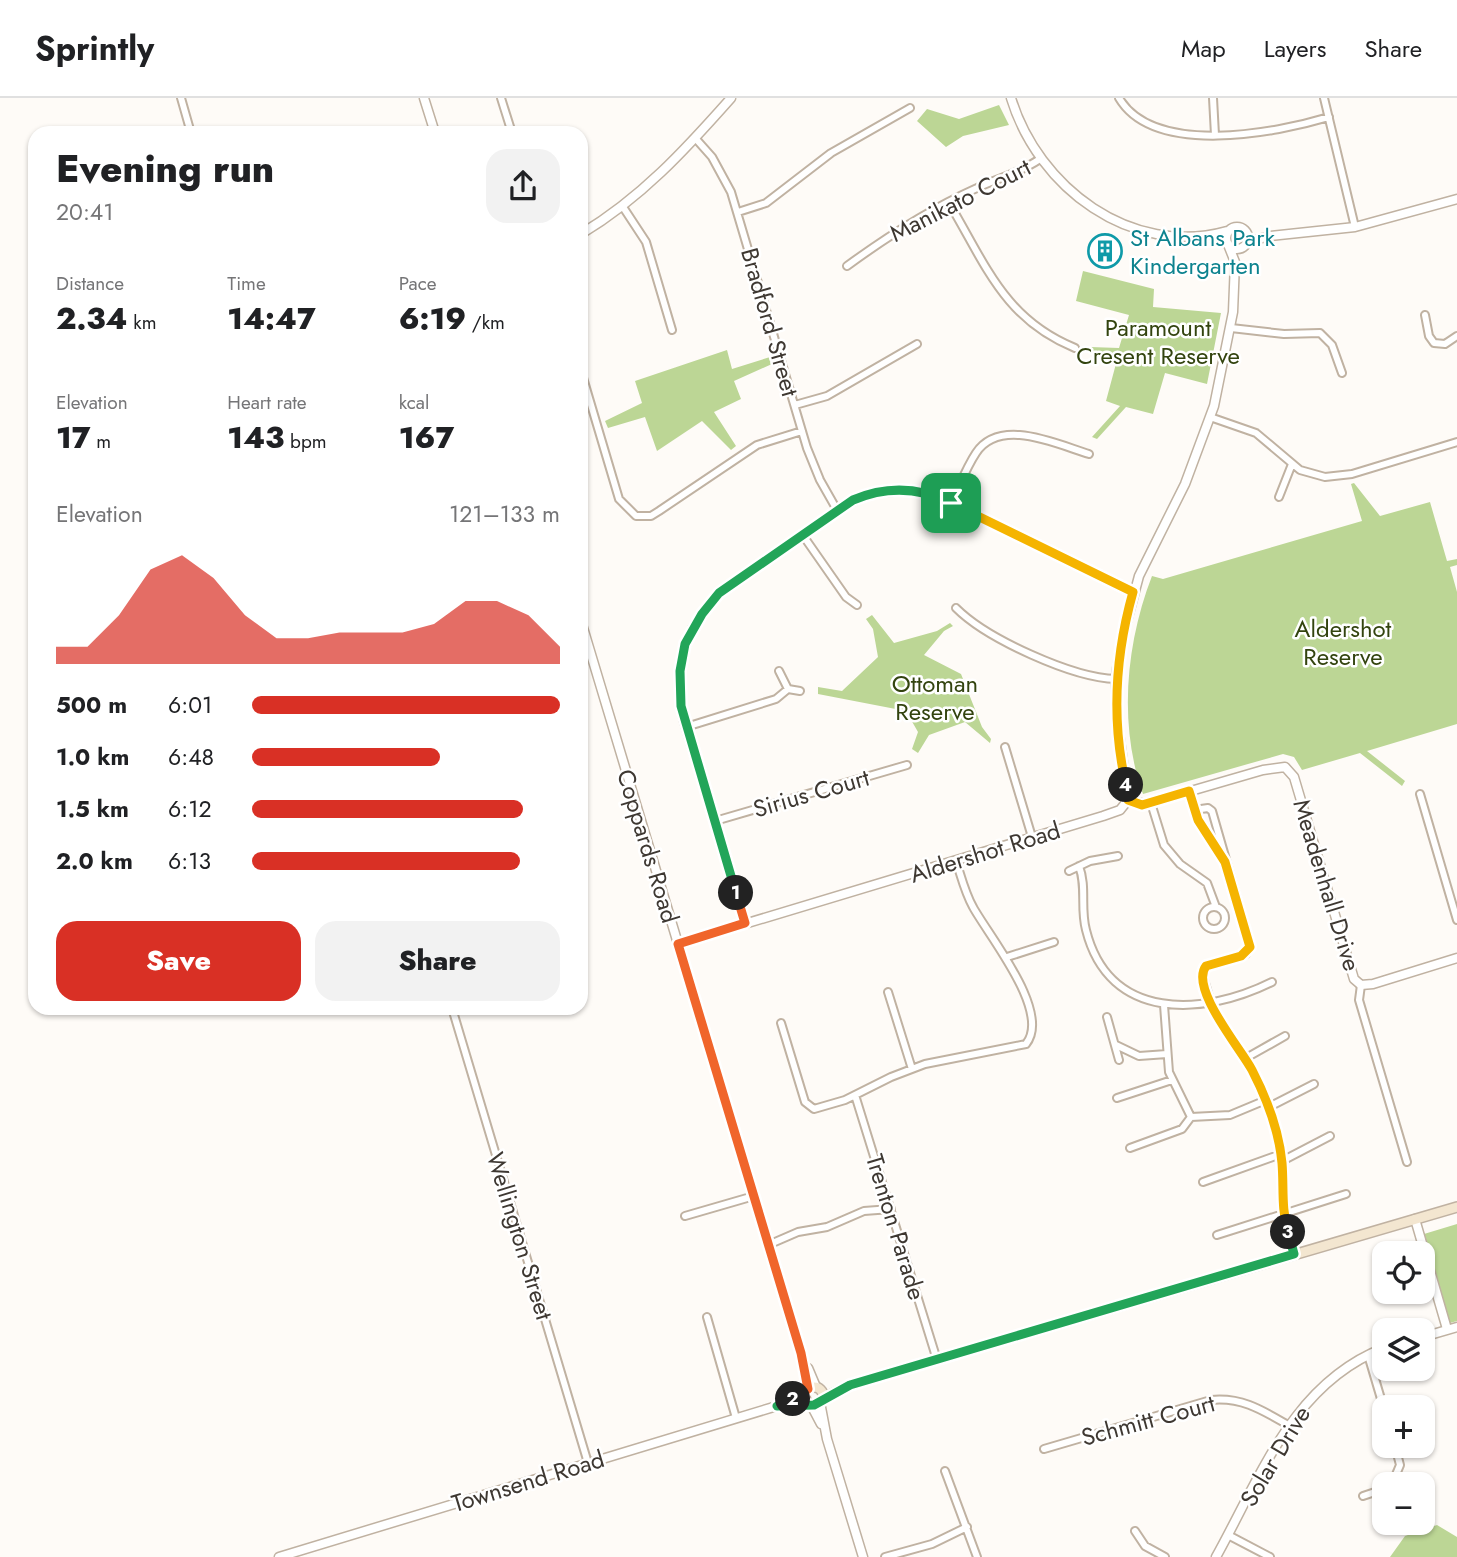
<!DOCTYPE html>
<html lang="en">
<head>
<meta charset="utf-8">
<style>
  body { margin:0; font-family:Jost,sans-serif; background:#f2f2f2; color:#202124; height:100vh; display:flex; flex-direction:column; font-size:26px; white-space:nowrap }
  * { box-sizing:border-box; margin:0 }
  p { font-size:23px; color:#757577 }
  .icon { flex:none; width:38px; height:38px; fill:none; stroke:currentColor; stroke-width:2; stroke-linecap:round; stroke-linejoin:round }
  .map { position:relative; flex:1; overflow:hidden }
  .panel { position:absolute; left:28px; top:28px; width:560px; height:889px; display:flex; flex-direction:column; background:#fff; border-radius:21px; box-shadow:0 2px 5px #0004 }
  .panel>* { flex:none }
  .controls { position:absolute; left:1372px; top:1143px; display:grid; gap:14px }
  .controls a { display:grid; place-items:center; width:63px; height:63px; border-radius:14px; background:#fff; box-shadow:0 2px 5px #0004; font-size:35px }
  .pin { position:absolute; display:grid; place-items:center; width:60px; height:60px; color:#fff; margin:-30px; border-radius:14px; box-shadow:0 4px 10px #0006 }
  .km { position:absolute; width:35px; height:35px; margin:-18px; border-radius:50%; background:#222; color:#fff; font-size:19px; line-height:35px; text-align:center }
  .round { display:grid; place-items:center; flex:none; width:74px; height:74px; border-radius:21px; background:#f2f2f2 }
  .overview { display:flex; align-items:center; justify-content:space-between; height:119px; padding:0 28px }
  h1 { font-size:38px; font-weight:800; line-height:52px }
  .figures { display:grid; grid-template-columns:repeat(3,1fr); gap:10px; height:119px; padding:7px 28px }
  .figures div { display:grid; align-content:center }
  .figures b { font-size:30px; font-weight:800 }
  .figures small { font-size:19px; font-weight:400 }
  .figures p { font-size:19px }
  .chart { height:196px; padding:14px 28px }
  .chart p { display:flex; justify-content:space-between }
  .chart svg { width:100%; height:126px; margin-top:7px; fill:#d93025; opacity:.7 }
  .action { display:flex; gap:14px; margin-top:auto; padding:14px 28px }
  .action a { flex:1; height:80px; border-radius:21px; background:#d93025; color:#fff; font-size:28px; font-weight:800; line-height:80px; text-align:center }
  .action a+a { background:#f2f2f2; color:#202124 }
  ul { padding:0 28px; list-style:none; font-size:23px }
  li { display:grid; grid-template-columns:112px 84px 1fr; align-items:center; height:52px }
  li i { height:18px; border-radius:9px; background:#d93025 }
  header { display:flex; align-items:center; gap:42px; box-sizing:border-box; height:98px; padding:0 35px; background:#fff; border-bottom:2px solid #e0e0e0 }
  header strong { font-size:33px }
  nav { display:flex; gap:38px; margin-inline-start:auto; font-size:24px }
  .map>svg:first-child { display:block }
  .green { fill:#bcd695 }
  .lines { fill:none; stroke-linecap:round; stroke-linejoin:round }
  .minor-casing { stroke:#c0b2a2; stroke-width:10 }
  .tertiary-casing { stroke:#c0b2a2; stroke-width:11 }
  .secondary-casing { stroke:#c0b2a2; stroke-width:12 }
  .minor { stroke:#fff; stroke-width:6 }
  .tertiary { stroke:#fff; stroke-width:8 }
  .secondary { stroke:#f3e6d0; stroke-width:9 }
  .split-1-casing { stroke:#fff; stroke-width:14 }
  .split-2-casing { stroke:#fff; stroke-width:14 }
  .split-3-casing { stroke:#fff; stroke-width:14 }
  .split-4-casing { stroke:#fff; stroke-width:14 }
  .split-5-casing { stroke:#fff; stroke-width:14 }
  .split-1 { stroke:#22a559; stroke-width:9 }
  .split-2 { stroke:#f0652b; stroke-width:9 }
  .split-3 { stroke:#22a559; stroke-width:9 }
  .split-4 { stroke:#f5b400; stroke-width:9 }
  .split-5 { stroke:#f5b400; stroke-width:9 }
  .labels { text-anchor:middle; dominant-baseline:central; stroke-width:5; stroke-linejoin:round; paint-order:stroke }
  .street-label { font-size:24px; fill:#3e3832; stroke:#fff }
  .culture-label { font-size:24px; fill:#0d838f; stroke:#fff; text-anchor:start }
  .park-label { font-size:24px; fill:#33440f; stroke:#fff }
</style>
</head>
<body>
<header>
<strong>Sprintly</strong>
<nav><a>Map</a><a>Layers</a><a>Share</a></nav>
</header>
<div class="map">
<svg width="1457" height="1459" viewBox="0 0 1457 1459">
  <rect width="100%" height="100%" fill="#fefbf7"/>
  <!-- green -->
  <path class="green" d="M999 7 1009 27 963 38 946 49 917 23 927 11 959 21Z
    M1083 173 1154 191 1153 209 1221 215 1207 286 1165 275 1153 316 1126 309 1097 341 1092 339 1120 308 1106 303 1117 262 1089 254 1090 249 1119 250 1129 217 1076 203Z
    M727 252 732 271 770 259 772 266 734 283 741 301 714 314 736 348 731 352 702 323 657 353 645 319 608 330 605 323 642 305 635 283Z
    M1354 385 1380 418 1430 404 1447 463 1457 461V467L1450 469 1457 494V626L1367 653 1405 683 1402 688 1360 655 1302 672 1294 659 1283 656 1143 696C1118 627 1126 545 1152 478L1163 481 1362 423 1351 386Z
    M872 517 894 545 937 533 950 525 953 528 944 533 924 557 961 576 982 629 991 641 990 645 965 624 929 637 918 655 912 651 918 634 906 613 818 596V589L842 593 878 559 873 531 866 521Z
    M1457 1126V1223L1450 1225 1424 1136Z
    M1437 1427 1457 1439V1459H1390L1405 1438Z"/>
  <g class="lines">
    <!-- minor casing -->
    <g class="minor-casing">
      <path id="minor" d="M181 0 191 35
        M501 0 512 35
        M1119 0C1154 59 1276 35 1329 19
        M1213 0 1215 37
        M1324 0 1355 129
        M696 41 712 59 731 94 807 350 820 382 837 412
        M949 105C986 167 1004 221 1075 250
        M623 109 646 144 672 232
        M738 114 766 105 831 55 910 10
        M847 168C888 138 930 111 977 90 1000 79 1016 77 1040 61
        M1425 217 1429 238 1434 245 1445 246 1457 238
        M1231 230 1284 236 1320 235 1332 247 1342 275
        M581 273 619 401 636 418H651L659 413 757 347 802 333
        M795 307 827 298 917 246
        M1210 319 1256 335 1300 372 1325 379 1352 376 1457 344
        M1279 399 1292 366
        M951 405C959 389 966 370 976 355 1000 319 1056 346 1089 356
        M802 436 846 499 857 507
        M956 510C987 541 1073 580 1116 581
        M779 573 788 591 800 593
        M686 629 776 601 788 591
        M1005 649 1032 739
        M1189 693 1198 722 1224 762
        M1420 696 1457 822
        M1151 705 1164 747 1180 766 1207 785 1216 809
        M1194 712 1208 710 1212 713 1250 845 1246 856 1206 868 1202 875 1213 912 1246 960 1269 1009 1282 1063V1114L1294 1156
        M715 723 907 667
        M1079 768C1087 789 1080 810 1086 832 1109 924 1204 918 1272 884
        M1069 773 1090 763 1118 758
        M1203 820a11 11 0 1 1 22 0a11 11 0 1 1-22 0Z
        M745 825 683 621 679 590 682 560 692 530 710 505 731 486 841 409 874 395 915 393 941 400 1133 494
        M1007 859 1054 844
        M1361 887 1359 902 1407 1064
        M888 894 912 971
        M1164 907 1169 974 1191 1019 1230 1017 1266 1002
        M452 910 588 1365
        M1107 919 1119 962
        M781 925 805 1004 814 1011 845 1002 891 979 925 966 1026 946C1052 914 988 837 973 809 965 795 961 778 956 763
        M1116 947 1139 958 1167 956
        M1246 960 1285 938
        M855 997 937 1262
        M1117 1000 1172 982
        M1269 1009 1314 986
        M1130 1050 1182 1031 1191 1019
        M1282 1063 1330 1038
        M1203 1084 1281 1056
        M685 1118 754 1098
        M1217 1137 1346 1096
        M768 1147 798 1134 827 1129 864 1113 891 1111
        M707 1219 736 1320
        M1368 1257 1384 1311
        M1044 1351 1211 1302C1242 1299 1262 1312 1288 1327
        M945 1373 977 1459
        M1392 1386 1400 1367 1395 1348
        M1363 1398 1384 1391
        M1135 1433 1145 1448 1165 1459
        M1228 1437 1270 1459
        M885 1459 932 1446 967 1429"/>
    </g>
    <!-- tertiary casing -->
    <g class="tertiary-casing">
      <path id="tertiary" d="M424 0 435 35
        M1011 0C1038 89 1131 160 1227 133
        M1226 140a11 11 0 1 1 22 0a11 11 0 1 1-22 0Z
        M581 136C641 100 685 52 731 0
        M1247 144 1270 138 1355 129 1457 101
        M581 523 801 1255 808 1291
        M1128 702 1116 613V578L1121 545 1139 478 1185 386 1214 308 1233 214 1235 164 1229 149
        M1128 702 1146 706 1263 672 1285 669 1294 679 1354 881 1361 887 1373 886 1457 860
        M678 846 1103 718 1120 712 1128 702
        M1415 1121 1447 1231
        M1423 1239 1457 1229
        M808 1270 816 1289
        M820 1304 827 1341 863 1459
        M786 1307 808 1305
        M811 1307 821 1326
        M279 1459 777 1308 805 1294
        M1216 1459C1260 1380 1293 1285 1384 1250"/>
    </g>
    <!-- secondary casing -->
    <g class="secondary-casing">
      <path id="secondary" d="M805 1298a9 9 0 1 1 18 0a9 9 0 1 1-18 0Z
        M822 1301 850 1287 1457 1109"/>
    </g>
    <!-- minor -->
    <use href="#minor" class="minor"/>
    <!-- tertiary -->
    <use href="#tertiary" class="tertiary"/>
    <!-- secondary -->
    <use href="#secondary" class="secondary"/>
  </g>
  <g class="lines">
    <!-- split-1 casing -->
    <g class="split-1-casing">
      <path id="split-1" d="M736 795 681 608 680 573 685 546 702 516 719 495 853 402C886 388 919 389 951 405"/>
    </g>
    <!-- split-2 casing -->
    <g class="split-2-casing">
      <path id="split-2" d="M736 795 745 825 678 846 801 1255 808 1291 793 1301"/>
    </g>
    <!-- split-3 casing -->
    <g class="split-3-casing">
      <path id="split-3" d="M793 1301 777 1308 814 1307 850 1287 1294 1156 1288 1134"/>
    </g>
    <!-- split-4 casing -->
    <g class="split-4-casing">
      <path id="split-4" d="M1126 687 1128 702 1142 707 1189 693 1198 722 1225 764 1250 849 1241 858 1206 868C1189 890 1241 951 1252 972 1267 1001 1279 1033 1282 1065 1284 1089 1281 1110 1288 1134"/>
    </g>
    <!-- split-5 casing -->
    <g class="split-5-casing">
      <path id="split-5" d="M951 405 1133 494C1115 558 1111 622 1126 687"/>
    </g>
    <!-- split-1 -->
    <use href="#split-1" class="split-1"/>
    <!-- split-2 -->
    <use href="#split-2" class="split-2"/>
    <!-- split-3 -->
    <use href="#split-3" class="split-3"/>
    <!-- split-4 -->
    <use href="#split-4" class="split-4"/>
    <!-- split-5 -->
    <use href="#split-5" class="split-5"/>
  </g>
  <!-- icons -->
  <defs>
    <g id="building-ring" transform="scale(1.75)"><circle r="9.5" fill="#fff" stroke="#0f9aa8" stroke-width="1.5"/><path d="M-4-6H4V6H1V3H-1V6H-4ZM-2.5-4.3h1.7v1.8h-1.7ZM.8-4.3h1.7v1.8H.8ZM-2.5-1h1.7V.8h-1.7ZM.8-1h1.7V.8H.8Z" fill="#0f9aa8"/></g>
  </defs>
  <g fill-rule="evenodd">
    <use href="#building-ring" x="1105" y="153"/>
  </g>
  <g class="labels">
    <!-- street labels -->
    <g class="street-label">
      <text transform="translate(960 102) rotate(-27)">Manikato Court</text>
      <text transform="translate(770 224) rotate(74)">Bradford Street</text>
      <text transform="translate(811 695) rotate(-16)">Sirius Court</text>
      <text transform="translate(648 748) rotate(73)">Coppards Road</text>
      <text transform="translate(985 754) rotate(-17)">Aldershot Road</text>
      <text transform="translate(1327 787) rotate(73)">Meadenhall Drive</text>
      <text transform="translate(896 1129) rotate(73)">Trenton Parade</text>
      <text transform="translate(520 1138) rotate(73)">Wellington Street</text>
      <text transform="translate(1148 1322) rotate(-15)">Schmitt Court</text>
      <text transform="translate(1275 1358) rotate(-59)">Solar Drive</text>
      <text transform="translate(528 1383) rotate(-17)">Townsend Road</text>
    </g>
    <!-- culture labels -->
    <g class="culture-label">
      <text x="1130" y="139">St Albans Park<tspan x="1130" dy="28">Kindergarten</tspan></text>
    </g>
    <!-- park labels -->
    <g class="park-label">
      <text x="1158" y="229">Paramount<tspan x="1158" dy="28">Cresent Reserve</tspan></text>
      <text x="1343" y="530">Aldershot<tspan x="1343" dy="28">Reserve</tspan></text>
      <text x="935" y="585">Ottoman<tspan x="935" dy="28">Reserve</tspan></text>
    </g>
  </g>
</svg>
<div class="controls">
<a><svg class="icon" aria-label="locate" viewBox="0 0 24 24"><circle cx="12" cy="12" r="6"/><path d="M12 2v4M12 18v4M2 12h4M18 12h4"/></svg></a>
<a><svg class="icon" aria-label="layers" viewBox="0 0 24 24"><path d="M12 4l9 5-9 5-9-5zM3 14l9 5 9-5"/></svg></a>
<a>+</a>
<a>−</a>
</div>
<div class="pin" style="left:951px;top:405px;background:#1e9e55"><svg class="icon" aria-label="arrive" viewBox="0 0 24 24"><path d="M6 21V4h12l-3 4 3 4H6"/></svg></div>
<b class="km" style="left:736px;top:795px">1</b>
<b class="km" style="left:793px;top:1301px">2</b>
<b class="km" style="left:1288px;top:1134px">3</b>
<b class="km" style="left:1126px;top:687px">4</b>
<section class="panel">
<div class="overview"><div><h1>Evening run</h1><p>20:41</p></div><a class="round"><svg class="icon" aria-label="share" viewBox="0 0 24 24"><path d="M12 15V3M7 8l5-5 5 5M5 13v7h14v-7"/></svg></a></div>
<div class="figures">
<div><p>Distance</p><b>2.34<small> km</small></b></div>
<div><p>Time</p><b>14:47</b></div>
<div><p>Pace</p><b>6:19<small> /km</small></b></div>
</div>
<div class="figures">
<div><p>Elevation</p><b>17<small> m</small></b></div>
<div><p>Heart rate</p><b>143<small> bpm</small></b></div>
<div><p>kcal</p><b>167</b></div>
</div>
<div class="chart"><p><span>Elevation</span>121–133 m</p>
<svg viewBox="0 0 160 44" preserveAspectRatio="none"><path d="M0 44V38L10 38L20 27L30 11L40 6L50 14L60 27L70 35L80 35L90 33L100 33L110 33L120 30L130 22L140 22L150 27L160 38V44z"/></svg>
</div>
<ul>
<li><b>500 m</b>6:01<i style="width:100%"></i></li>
<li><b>1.0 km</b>6:48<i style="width:61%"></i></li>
<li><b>1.5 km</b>6:12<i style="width:88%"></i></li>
<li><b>2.0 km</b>6:13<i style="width:87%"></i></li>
</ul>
<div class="action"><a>Save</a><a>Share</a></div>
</section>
</div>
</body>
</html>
